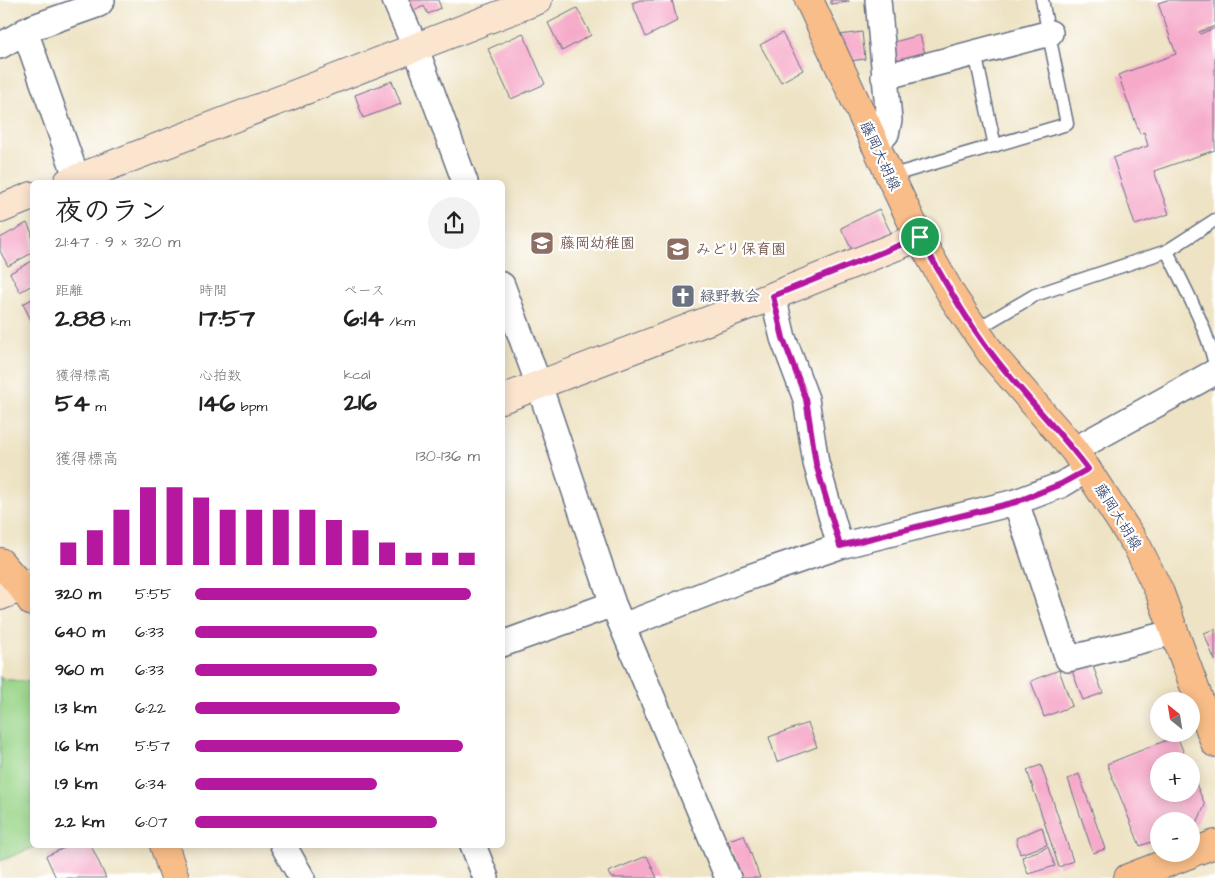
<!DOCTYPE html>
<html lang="ja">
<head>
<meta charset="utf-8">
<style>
  body { margin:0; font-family:"Architects Daughter","Klee One",sans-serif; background:#f2f2f2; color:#222; height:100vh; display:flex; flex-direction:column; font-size:19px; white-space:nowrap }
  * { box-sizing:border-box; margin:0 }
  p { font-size:16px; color:#767676 }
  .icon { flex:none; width:28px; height:28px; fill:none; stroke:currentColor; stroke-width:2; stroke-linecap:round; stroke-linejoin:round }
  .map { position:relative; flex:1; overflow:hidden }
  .drawer { position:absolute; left:30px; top:180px; width:475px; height:668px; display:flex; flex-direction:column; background:#fff; border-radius:8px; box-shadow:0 2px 12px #0003 }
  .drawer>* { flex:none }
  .needle { width:32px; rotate:330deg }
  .fabs { position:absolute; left:1150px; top:692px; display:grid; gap:10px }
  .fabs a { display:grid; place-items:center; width:50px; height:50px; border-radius:50%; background:#fff; box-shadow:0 2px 12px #0003; font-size:25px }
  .pin { position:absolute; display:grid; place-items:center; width:42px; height:42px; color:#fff; margin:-21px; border:2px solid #fff; border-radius:50%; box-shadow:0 1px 5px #0007 }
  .round { display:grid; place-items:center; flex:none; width:52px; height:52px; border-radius:26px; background:#f2f2f2 }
  .head { display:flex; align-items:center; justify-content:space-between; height:85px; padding:0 25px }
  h1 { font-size:28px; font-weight:700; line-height:38px }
  .figures { display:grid; grid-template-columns:repeat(3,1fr); gap:8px; height:85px; padding:5px 25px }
  .figures div { display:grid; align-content:center }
  .figures b { font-size:25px; font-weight:700 }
  .figures small { font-size:14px; font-weight:400 }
  .figures p { font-size:14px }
  .chart { height:140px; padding:10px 25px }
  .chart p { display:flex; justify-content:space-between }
  .chart svg { width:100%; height:90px; margin-top:5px; stroke:#b5179e; stroke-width:6 }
  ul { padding:0 25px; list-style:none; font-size:16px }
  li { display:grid; grid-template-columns:80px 60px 1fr; align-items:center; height:38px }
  li i { height:12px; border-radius:6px; background:#b5179e }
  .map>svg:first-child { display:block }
  .green { fill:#9bd68b; stroke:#5b8274 }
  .building { fill:#f6a9c9 }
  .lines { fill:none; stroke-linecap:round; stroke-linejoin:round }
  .lane-casing { stroke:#656e82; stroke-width:15 }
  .street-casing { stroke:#656e82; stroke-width:28 }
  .secondary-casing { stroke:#656e82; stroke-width:30 }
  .primary-casing { stroke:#656e82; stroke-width:30 }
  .lane { stroke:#fff; stroke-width:12 }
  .street { stroke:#fff; stroke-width:25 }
  .secondary { stroke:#fce5cf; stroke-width:28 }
  .primary { stroke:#f8bd88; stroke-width:28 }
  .route-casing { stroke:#fff; stroke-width:10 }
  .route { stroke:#b5179e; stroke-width:6 }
  .labels { text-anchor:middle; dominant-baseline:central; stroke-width:4.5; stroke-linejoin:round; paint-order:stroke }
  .street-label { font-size:15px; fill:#1b2f5e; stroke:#fff }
  .education-label { font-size:15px; font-weight:bold; fill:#785e54; stroke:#fff; text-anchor:start }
  .worship-label { font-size:15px; font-weight:bold; fill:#5b616d; stroke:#fff; text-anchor:start }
</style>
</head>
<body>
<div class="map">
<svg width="1215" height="878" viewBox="0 0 1215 878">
  <rect width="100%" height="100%" fill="#fff"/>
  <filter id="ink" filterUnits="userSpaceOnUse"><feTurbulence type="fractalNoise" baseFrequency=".02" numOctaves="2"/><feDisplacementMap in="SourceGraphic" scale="10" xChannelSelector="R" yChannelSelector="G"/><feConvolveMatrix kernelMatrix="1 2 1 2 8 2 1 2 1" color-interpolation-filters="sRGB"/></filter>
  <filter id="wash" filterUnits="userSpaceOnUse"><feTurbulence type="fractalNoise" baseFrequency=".0096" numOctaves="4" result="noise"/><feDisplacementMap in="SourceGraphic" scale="20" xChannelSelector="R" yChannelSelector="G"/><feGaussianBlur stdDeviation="1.12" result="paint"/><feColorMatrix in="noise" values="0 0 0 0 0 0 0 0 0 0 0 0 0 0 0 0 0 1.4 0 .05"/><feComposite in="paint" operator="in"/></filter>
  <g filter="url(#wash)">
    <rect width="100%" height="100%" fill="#eee3c4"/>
    <!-- green -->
    <path class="green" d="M0 676 1 679 32 682V845H40L0 861Z"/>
    <g id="blocks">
      <!-- building -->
      <path class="building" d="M406 0H438L441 8 428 14 424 6 411 12Z
        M640 0H672L677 21 646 37 632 3Z
        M831 0H848L849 2 831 4Z
        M1167 0H1215V26L1199 32 1200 34 1215 28V150L1154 171 1169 214 1135 225 1113 158 1148 146 1144 132 1140 134 1118 75 1176 54 1158 3Z
        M577 8 591 35 562 51 548 23Z
        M862 32 865 59 842 62 839 35Z
        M523 33 545 84 511 99 488 49Z
        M782 33 803 70 781 82 760 45Z
        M920 35 927 61 894 70 887 44Z
        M392 81 401 104 363 118 355 95Z
        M879 209 891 233 853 252 841 228Z
        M27 223 32 233V253L8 266 0 251V238Z
        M32 261V285L20 292 10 273Z
        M32 299V322L23 304Z
        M1215 629V661L1204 633Z
        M1091 661 1103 693 1083 700 1071 668Z
        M1059 670 1072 706 1044 717 1031 681Z
        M808 723 817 747 777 762 769 737Z
        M1177 736 1187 761H1159V794H1191V772L1205 805 1197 823 1191 826V821H1159V839L1140 846 1107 764Z
        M1041 765 1073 861 1059 867 1027 770Z
        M1079 774 1105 849 1093 853 1068 779Z
        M1042 827 1047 845 1020 854 1016 838Z
        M744 835 760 878H742L728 840Z
        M71 845H91L106 878H56L46 856Z
        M1048 847 1055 866 1028 874 1022 857Z
        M647 856 657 878H611L608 872Z"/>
    </g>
  </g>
  <g filter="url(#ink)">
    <use href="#blocks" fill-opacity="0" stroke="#656e82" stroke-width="1"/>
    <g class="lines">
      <!-- lane casing -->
      <g class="lane-casing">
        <path id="lane" d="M975 53 995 146
          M890 176 1067 124 1042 0
          M1167 251C1184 287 1206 325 1215 365
          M975 330 1035 295 1167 251 1215 220"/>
      </g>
      <!-- street casing -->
      <g class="street-casing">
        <path id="street" d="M395 0 416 49 465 182
          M25 31 77 179
          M0 46 31 28 99 4 102 0
          M884 77 1050 33
          M874 144 886 134 889 120 878 0
          M502 285 539 385 613 604 728 878
          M773 296 783 338 806 399 816 463 840 546
          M1074 450 1215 372
          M1016 502 1068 659 1175 632
          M623 626 741 580 840 546 1016 502 1061 485 1088 469
          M502 644 613 604
          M283 845 302 878
          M473 845 486 878"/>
      </g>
      <!-- secondary casing -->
      <g class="secondary-casing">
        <path id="secondary" d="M68 182 538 0
          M0 209 32 196
          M502 399 773 296 919 237
          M0 596 32 583"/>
      </g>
      <!-- primary casing -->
      <g class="primary-casing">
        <path id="primary" d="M809 0 890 176 919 237 954 299 993 356 1074 450 1137 546 1160 593 1215 743
          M0 562 22 587 32 602
          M164 845 175 878
          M1191 853 1215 844
          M1128 878 1190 854"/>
      </g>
      <!-- lane -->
      <use href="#lane" class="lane"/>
      <!-- street -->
      <use href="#street" class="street"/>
      <!-- secondary -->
      <use href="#secondary" class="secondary"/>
      <!-- primary -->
      <use href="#primary" class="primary"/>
    </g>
  </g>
  <g class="lines" filter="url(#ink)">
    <!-- route casing -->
    <g class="route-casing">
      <path id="route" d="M920 237C942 278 964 317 992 354 1022 394 1058 429 1088 469L1061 484 1016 502 840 546 816 464 806 399 783 338 773 296Z"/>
    </g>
    <!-- route -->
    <use href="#route" class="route"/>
  </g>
  <!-- icons -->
  <defs>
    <g id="school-square" transform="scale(1.25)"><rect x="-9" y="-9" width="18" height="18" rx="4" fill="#8d6e63" stroke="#fff"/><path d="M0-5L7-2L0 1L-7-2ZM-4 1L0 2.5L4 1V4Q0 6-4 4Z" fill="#fff"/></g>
    <g id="church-square" transform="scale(1.25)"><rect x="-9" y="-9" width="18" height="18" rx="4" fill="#6b7280" stroke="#fff"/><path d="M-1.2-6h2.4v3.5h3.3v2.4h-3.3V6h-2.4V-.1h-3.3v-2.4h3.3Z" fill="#fff"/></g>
  </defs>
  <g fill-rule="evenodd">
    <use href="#school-square" x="542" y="243"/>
    <use href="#school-square" x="678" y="249"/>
    <use href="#church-square" x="683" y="296"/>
  </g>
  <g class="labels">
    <!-- street labels -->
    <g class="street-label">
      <text transform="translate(880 156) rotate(65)">藤岡大胡線</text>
      <text transform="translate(1118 517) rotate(58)">藤岡大胡線</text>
    </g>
    <!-- education labels -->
    <g class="education-label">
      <text x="560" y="243">藤岡幼稚園</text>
      <text x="696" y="249">みどり保育園</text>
    </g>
    <!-- worship labels -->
    <g class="worship-label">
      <text x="700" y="296">緑野教会</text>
    </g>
  </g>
</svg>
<div class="fabs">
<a><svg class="needle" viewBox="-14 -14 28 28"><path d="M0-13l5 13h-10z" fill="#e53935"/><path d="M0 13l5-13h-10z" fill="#767676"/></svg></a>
<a>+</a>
<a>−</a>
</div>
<div class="pin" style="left:920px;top:237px;background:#1e9e55"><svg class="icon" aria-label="arrive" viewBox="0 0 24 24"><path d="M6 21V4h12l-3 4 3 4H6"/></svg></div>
<section class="drawer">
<div class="head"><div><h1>夜のラン</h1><p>21:47 · 9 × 320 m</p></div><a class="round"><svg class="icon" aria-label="share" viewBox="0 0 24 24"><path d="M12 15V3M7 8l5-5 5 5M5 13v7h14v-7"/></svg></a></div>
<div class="figures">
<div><p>距離</p><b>2.88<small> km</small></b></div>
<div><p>時間</p><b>17:57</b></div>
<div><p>ペース</p><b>6:14<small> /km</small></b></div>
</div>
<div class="figures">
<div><p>獲得標高</p><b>54<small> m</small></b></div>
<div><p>心拍数</p><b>146<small> bpm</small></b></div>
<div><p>kcal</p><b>216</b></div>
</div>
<div class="chart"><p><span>獲得標高</span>130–136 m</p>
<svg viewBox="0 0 160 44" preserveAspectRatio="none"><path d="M5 44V33M15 44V27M25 44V17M35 44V6M45 44V6M55 44V11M65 44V17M75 44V17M85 44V17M95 44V17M105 44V22M115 44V27M125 44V33M135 44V38M145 44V38M155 44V38"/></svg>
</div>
<ul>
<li><b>320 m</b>5:55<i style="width:97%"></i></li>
<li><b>640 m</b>6:33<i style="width:64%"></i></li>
<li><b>960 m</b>6:33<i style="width:64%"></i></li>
<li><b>1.3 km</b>6:22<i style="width:72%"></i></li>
<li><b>1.6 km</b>5:57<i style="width:94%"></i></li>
<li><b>1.9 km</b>6:34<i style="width:64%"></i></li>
<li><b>2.2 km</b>6:07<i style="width:85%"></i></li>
</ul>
</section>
</div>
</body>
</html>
